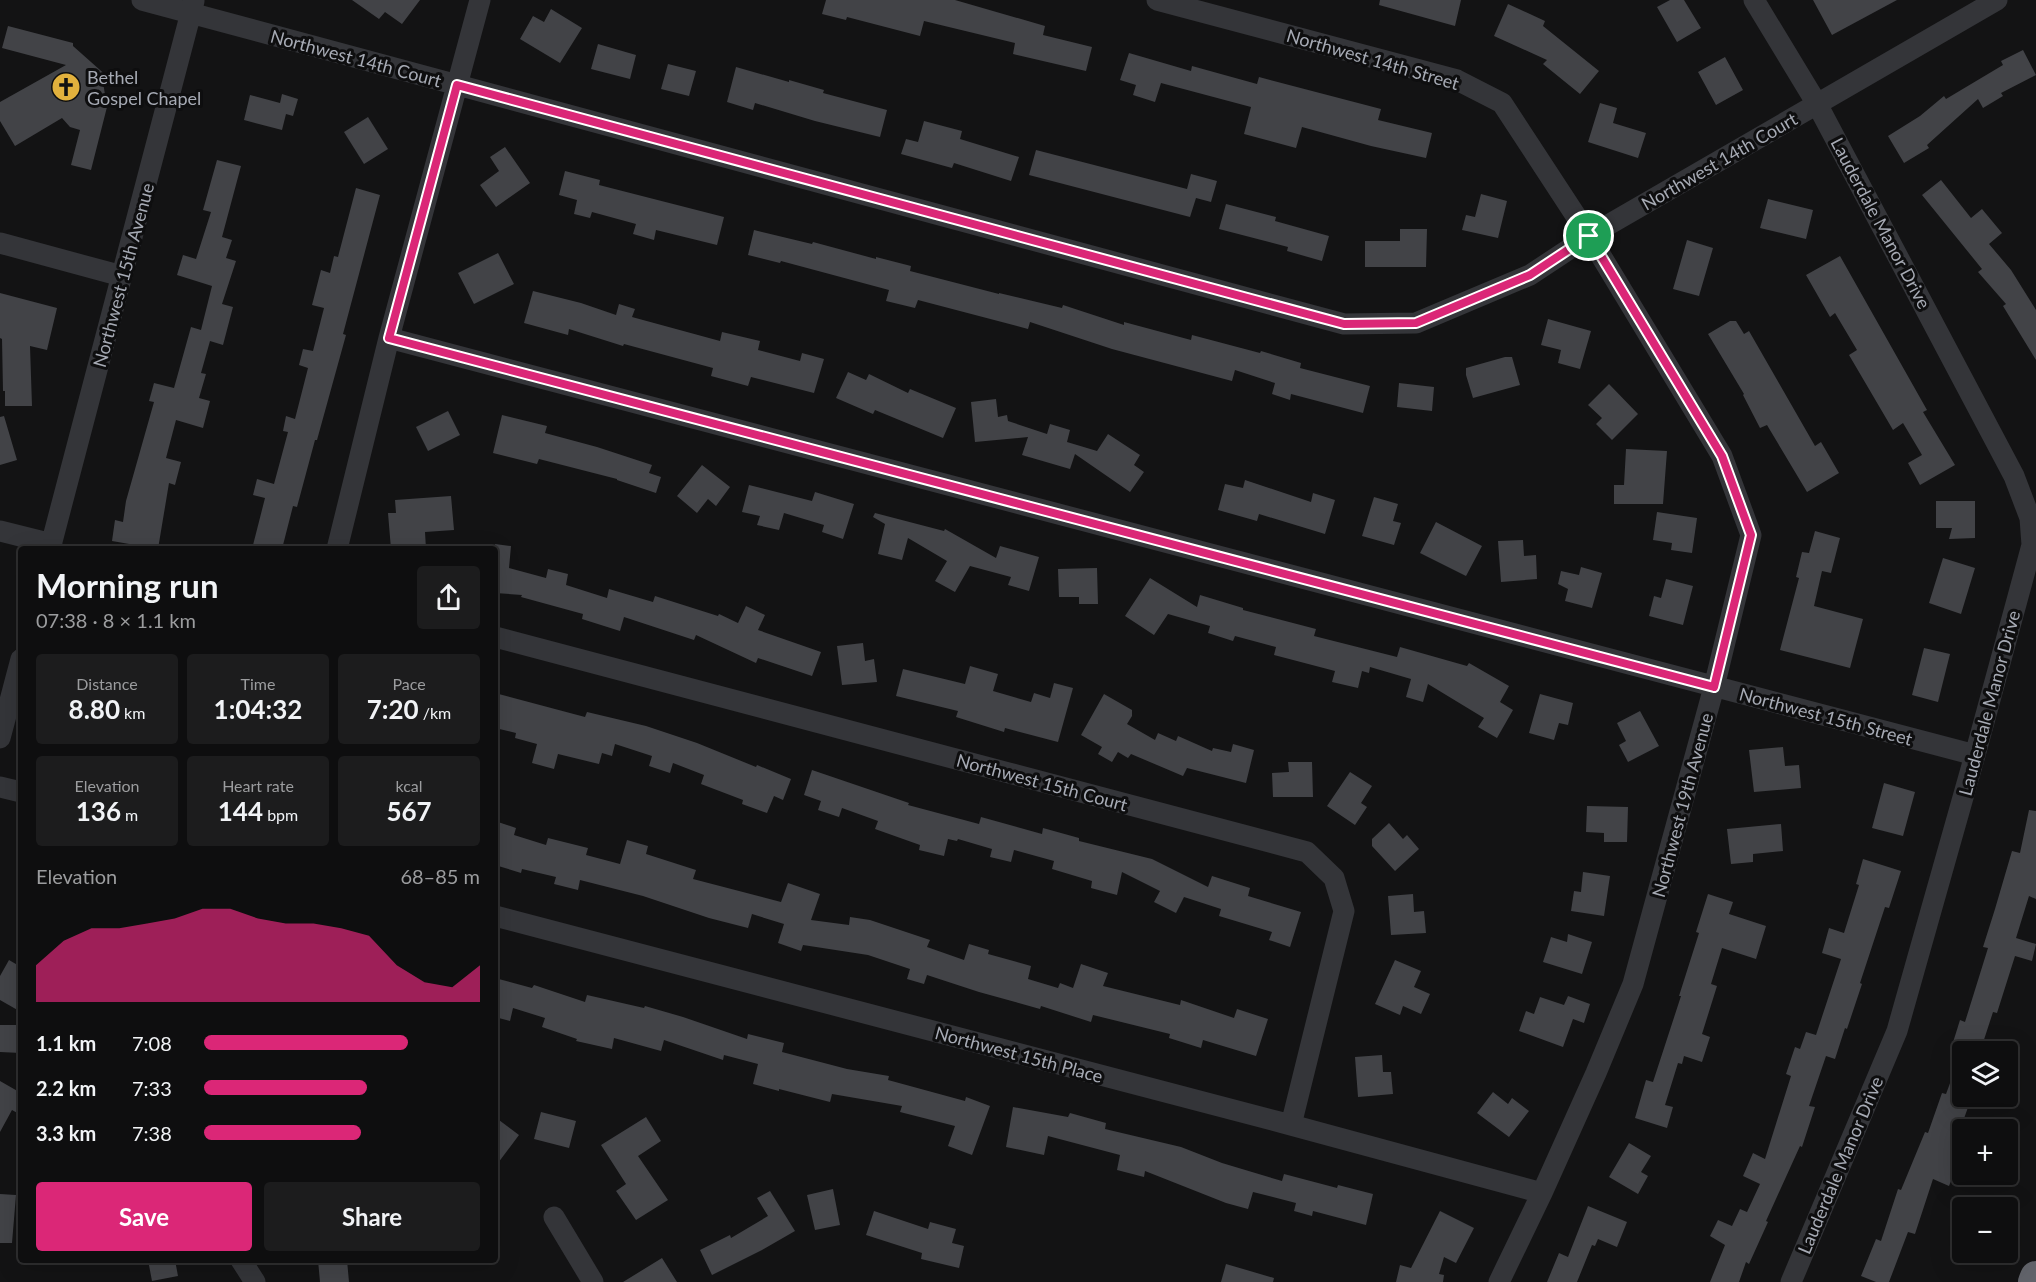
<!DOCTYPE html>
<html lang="en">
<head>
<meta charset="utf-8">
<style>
  body { margin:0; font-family:Lato,sans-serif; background:#1c1c1d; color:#f1f3f6; height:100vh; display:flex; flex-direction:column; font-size:22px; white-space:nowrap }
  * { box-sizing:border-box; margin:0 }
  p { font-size:20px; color:#9b9c9e }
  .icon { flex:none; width:33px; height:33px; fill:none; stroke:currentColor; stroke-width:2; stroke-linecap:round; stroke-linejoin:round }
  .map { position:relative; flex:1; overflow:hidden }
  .details { position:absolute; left:18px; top:546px; width:480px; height:717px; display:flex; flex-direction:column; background:#0e0e0f; border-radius:6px; box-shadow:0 6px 24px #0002,0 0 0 2px #2e2e2f }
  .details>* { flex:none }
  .fabs { position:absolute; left:1952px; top:1041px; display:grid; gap:12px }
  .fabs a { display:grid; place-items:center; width:66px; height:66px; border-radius:6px; background:#0e0e0f; box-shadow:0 6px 24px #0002,0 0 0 2px #2e2e2f; font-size:30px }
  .pin { position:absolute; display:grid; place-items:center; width:51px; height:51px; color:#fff; margin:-26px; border:3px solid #fff; border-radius:50%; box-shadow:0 2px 6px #0007 }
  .round { display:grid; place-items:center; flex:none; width:63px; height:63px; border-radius:6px; background:#1c1c1d }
  .summary { display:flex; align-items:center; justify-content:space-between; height:102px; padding:0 18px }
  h1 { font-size:33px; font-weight:700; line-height:45px }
  .figures { display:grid; grid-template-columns:repeat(3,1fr); gap:9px; height:102px; padding:6px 18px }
  .figures div { display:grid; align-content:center; border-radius:6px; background:#1c1c1d; text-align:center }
  .figures b { font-size:26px; font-weight:700 }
  .figures small { font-size:16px; font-weight:400 }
  .figures p { font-size:16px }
  .chart { height:168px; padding:12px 18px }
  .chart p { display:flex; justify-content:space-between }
  .chart svg { width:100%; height:108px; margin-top:6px; fill:#db2777; opacity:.7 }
  .button { display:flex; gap:12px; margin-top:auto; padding:12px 18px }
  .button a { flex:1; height:69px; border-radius:6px; background:#db2777; color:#fff; font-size:24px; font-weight:700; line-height:69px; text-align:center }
  .button a+a { background:#1c1c1d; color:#f1f3f6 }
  ul { padding:0 18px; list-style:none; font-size:20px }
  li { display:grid; grid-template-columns:96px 72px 1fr; align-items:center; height:45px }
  li i { height:15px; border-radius:8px; background:#db2777 }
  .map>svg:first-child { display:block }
  .building { fill:#424347 }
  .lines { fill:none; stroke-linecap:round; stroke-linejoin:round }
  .minor { stroke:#343539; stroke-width:21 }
  .highway { stroke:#61636a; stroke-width:32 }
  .route-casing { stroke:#fff; stroke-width:12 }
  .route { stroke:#db2777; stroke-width:8 }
  .labels { text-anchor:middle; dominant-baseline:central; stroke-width:6; stroke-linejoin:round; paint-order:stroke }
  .street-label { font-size:18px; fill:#a6aab4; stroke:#0e0e0f }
  .poi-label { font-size:18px; fill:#a6aab4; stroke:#0e0e0f; text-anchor:start }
</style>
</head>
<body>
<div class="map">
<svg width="2036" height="1282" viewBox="0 0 2036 1282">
  <rect width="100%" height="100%" fill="#131314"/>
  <!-- building -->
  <path class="building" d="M352 0H420L402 24 385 12 379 19Z
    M826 0H955L1045 26 1043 35 1092 47 1086 71 1013 54 1015 43 924 21 920 36 847 17 846 20 822 14Z
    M1380 0H1461L1455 26 1379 5Z
    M1670 0H1684L1701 28 1677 42 1657 7Z
    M1813 0H1897L1832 35Z
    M1508 4 1545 21 1543 26 1599 71 1580 94 1543 64 1547 60 1494 36Z
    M551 9 582 28 560 63 520 39 533 16 544 22Z
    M8 26 73 43V46L109 78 102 76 107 107 91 170 71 165 80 130 70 127 62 118 15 146 0 121V102L66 65 2 48Z
    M598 44 636 55 630 79 591 69Z
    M2023 50 2036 75 2001 93 2003 96 1983 108 1978 99 1927 145 1929 148 1904 163 1888 136 1920 116 1944 96 1946 99 2003 65 2001 61Z
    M1129 53 1191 71 1192 66 1257 84 1259 77 1381 109 1378 120 1432 133 1426 158 1371 146 1302 127 1296 148 1244 134 1251 107 1161 83 1155 102 1133 95 1136 85 1120 80Z
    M1725 57 1743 90 1716 105 1698 72Z
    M668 64 696 71 689 96 661 89Z
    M736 67 789 82V80L824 90 823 93 887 110 880 137 815 121 755 103 753 110 727 102Z
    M282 94 298 99 293 116 286 114 282 130 244 120 250 95 280 103Z
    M1600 103 1617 108 1613 123 1646 133 1638 158 1588 142Z
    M368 117 388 149 364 164 344 132Z
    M924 121 962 131 960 139 1019 157 1011 181 954 163 952 168 901 154 906 139 918 142Z
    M505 147 530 183 496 207 480 185 499 171 490 157Z
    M1036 150 1187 189 1191 174 1217 181 1211 202 1196 198 1190 217 1029 175Z
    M217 160 241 166 222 237 232 240 226 258 236 261 222 304 233 307 223 345 210 341 201 373 206 374 199 398 210 401 203 428 176 420 166 458 181 462 175 485 169 483 158 549 112 541 115 520 123 522 126 501 154 402 149 401 154 383 174 388 191 327 201 330 212 286 177 275 183 255 196 259 211 212 203 210Z
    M565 171 600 180 599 185 724 217 717 245 656 230 654 240 633 234 636 224 592 212 590 218 574 214 577 200 559 195Z
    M1941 180 1971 218 1982 209 2002 233 1989 244 2011 270 2036 310V360L2003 306 2006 304 1978 272 1982 269 1922 195Z
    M356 188 380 195 343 334 346 335 317 440H315L297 507 293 506 282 549H252L265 498 253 495 257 479 274 484 288 432 283 431 286 416 295 419 308 368 299 365 303 349 313 351 324 308 312 305 321 270 330 273 334 256 338 257Z
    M1481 194 1507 201 1498 238 1462 230 1466 215 1475 217Z
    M1768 199 1813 210 1806 239 1760 228Z
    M1226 204 1276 217 1275 221 1329 236 1322 261 1287 251 1288 247 1219 229Z
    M1400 229H1427L1426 267H1365V241H1400Z
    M754 230 812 244 813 242 876 259V257L911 266 910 271 999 294V293L1062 308 1063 305 1124 325V322L1191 340 1192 335 1260 353 1261 351 1301 363 1300 368 1370 386 1363 413 1291 394 1290 400 1272 394 1275 383 1235 370 1232 381 1112 349 1030 322 1028 329 918 300 915 308 886 301 889 290 781 261 780 263 748 255Z
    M1687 240 1713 248 1699 296 1673 289Z
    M498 253 514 284 474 304 458 273Z
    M1840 256 1927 410 1923 412 1955 465 1920 485 1908 463 1922 455 1903 423 1893 430 1849 355 1857 350 1835 313 1830 317 1806 275Z
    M533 291 581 303 616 315 619 304 635 309 632 317 720 341 722 332 760 341 758 350 800 361 802 353 824 359 814 393 751 377 748 386 711 376 713 368 624 344 623 346 569 329 568 335 524 323Z
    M0 293 57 308 47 350 30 346 32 406H5V391H3L2 339 0 338Z
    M1548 319 1591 331 1580 369 1558 363 1561 350 1541 345Z
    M1730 321H1736L1744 334 1749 331 1815 446 1821 442 1839 473 1807 492 1767 425 1760 428 1743 395 1744 394 1708 334Z
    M1505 357H1512L1520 385 1473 398 1466 375V368Z
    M848 372 866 380 869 374 908 393 910 389 956 408 943 438 875 410 873 414 836 398Z
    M1399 383 1434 387 1432 411 1397 407Z
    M1609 384 1638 414 1612 440 1596 424 1602 418 1588 405Z
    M996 399 998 417 1007 415 1008 421 1047 434 1050 424 1070 430 1067 442 1097 451 1108 434 1140 455 1134 465 1144 472 1130 492 1075 454 1070 469 1022 455 1028 437 975 442 971 402Z
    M448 411 460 435 428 451 416 427Z
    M502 415 547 426 545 433 597 447 652 465 649 473 661 477 656 493 617 480V479L539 459 537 464 493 453Z
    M4 416 17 460 0 465V417Z
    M1626 449 1667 451 1663 504H1614V485H1624Z
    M702 465 730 487 716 506 708 499 697 513 677 496Z
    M1245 480 1311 502 1313 493 1335 500 1325 534 1259 514 1257 521 1218 510 1225 484 1243 488Z
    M749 485 812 501 815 492 854 504 843 539 822 532 824 525 784 513 779 530 757 525 760 516 742 512Z
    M451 496 454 530 425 532 426 549H391L388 513H396L395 500Z
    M1374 497 1398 504 1393 521 1401 523 1394 545 1362 536Z
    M1936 501H1975V538L1949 539 1952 528H1936Z
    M1657 512 1697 518 1692 553 1671 550 1672 543 1653 540Z
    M875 513 944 531 945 529 996 558 1000 546 1039 557 1029 591 1008 585 1011 577 970 566 955 592 935 581 947 561 908 538 902 560 878 554 885 524 873 517Z
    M1436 522 1482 546 1466 576 1420 553Z
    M1815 531 1840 538 1831 573 1822 571 1814 606 1863 619 1850 668 1780 650 1799 578 1796 577 1802 552 1809 553Z
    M1523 540 1524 556 1536 555 1537 579 1501 582 1498 541Z
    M495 544 511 546 509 568 546 578 548 569 568 574 566 585 607 598 609 589 653 602 655 596 718 616 719 614 738 623 746 606 765 615 758 630 821 652 812 676 758 658 756 663 696 635 694 640 624 617 620 631 582 619 583 614 521 597 522 595 495 593Z
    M1943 558 1975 568 1961 614 1929 603Z
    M1581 567 1602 573 1592 608 1565 601 1568 589 1558 584 1561 571 1579 575Z
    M1097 568 1098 604H1079V597H1059L1058 569Z
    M1150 578 1197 607 1200 595 1243 608V610L1316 629 1314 636 1397 657 1400 647 1467 666 1469 663 1509 686 1500 702 1513 710 1497 738 1478 727 1484 718 1428 684 1423 702 1406 697 1411 679 1370 667 1369 673 1362 671 1358 688 1332 682 1335 671 1274 655 1276 647 1235 636 1233 641 1208 633 1210 626 1168 614 1154 635 1125 616Z
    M1666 579 1693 586 1683 625 1649 616 1654 596 1661 598Z
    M863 643 865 661 874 659 877 682 842 685 837 646Z
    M1924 648 1950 654 1938 702 1912 695Z
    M970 666 998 674 993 691 1031 702 1034 693 1050 698 1054 683 1073 688 1058 742 1005 728 1004 732 956 717 958 711 896 696 903 669 965 684Z
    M495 693 585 717 587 712 646 726 697 743 756 767 757 765 791 779 783 800 774 796 767 813 742 804 743 800 701 784 704 775 673 763 670 773 649 766 652 756 615 744 612 756 602 753 599 764 558 754 554 769 532 763 537 744 515 738 516 733 495 728Z
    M1104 694 1132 710V716L1127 724 1155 740 1158 733 1176 741 1178 736 1212 751 1213 748 1231 752 1233 744 1254 750 1246 783 1187 768 1183 776 1131 754 1128 758 1118 752 1112 762 1098 754 1102 747 1081 735Z
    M1540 694 1573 703 1568 725 1559 723 1554 740 1529 733Z
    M1640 711 1659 746 1628 762 1619 745 1626 741 1617 723Z
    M1783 747 1785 766 1799 765 1801 788 1754 792 1749 750Z
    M1288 762H1312L1313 797H1273L1272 773 1289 772Z
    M812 770 909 803 908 805 979 824 981 817 1042 834 1043 828 1079 838V841L1152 859 1208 887 1212 876 1250 888 1248 896 1301 912 1290 947 1269 940 1272 932 1219 916 1221 909 1184 897 1176 913 1154 902 1160 891 1122 872 1117 895 1091 888 1092 881 1052 869 1054 861 1014 850 1011 862 990 857 992 849 958 839 957 841 948 839 944 856 919 850 920 845 875 829 878 821 842 808 839 817 818 810 821 801 804 795Z
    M1350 772 1372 786 1361 803 1367 807 1355 825 1327 806Z
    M1884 783 1915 792 1903 836 1872 828Z
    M1587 806 1628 807 1627 842H1604V833L1586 832Z
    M2029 810 2036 811V899L2029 896 2016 938 2036 944 2032 961 2015 956 1997 1013 1993 1012 1980 1052H1950L1960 1020 1965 1022 1988 948 1983 947 1995 909 2012 851 2020 853Z
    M495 821 516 828 514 835 546 845 548 838 588 848 586 855 620 864 627 840 648 846 646 854 696 870 693 879 781 902 788 883 820 894 811 920 849 925 850 917 870 920 930 940 927 947 964 960 969 944 989 950 988 954 1031 966 1028 979 1058 988 1060 983 1073 988 1081 964 1108 973 1103 986 1180 1005 1181 1000 1234 1018 1237 1009 1268 1019 1256 1056 1203 1040 1201 1048 1169 1038 1170 1034 1093 1015 1091 1022 1041 1006 1040 1009 979 992 927 975 924 984 907 979 910 969 868 955 803 945 801 951 778 943 784 924 752 914 748 928 709 918 643 896 580 880 578 890 554 884 556 877 522 869 521 873 495 865Z
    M1389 823 1403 839 1407 835 1419 849 1395 871 1372 846V839Z
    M1781 824 1783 851 1753 854V862L1731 864 1727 829Z
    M1863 859 1901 871 1889 908 1885 907 1860 983 1862 984 1847 1029 1845 1028 1835 1059 1826 1056 1809 1106 1815 1107 1802 1147 1800 1146 1766 1221 1768 1222 1749 1264 1746 1262 1739 1282H1710L1725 1245 1710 1236 1718 1220 1732 1226 1740 1209 1747 1212 1760 1184 1743 1176 1753 1153 1765 1159 1791 1076 1786 1074 1795 1047 1800 1049 1806 1032 1816 1035 1841 959 1822 953 1829 928 1844 933 1859 885 1856 884Z
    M1583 872 1610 876 1604 916 1571 911 1574 891 1581 892Z
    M1413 894 1414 912 1424 911 1426 933 1391 935 1388 896Z
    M1708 894 1733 902 1729 914 1766 926 1756 959 1722 948 1711 984 1717 986 1702 1034 1710 1037 1702 1062 1684 1056 1682 1064 1678 1063 1665 1105 1673 1107 1667 1128 1635 1118 1646 1080 1653 1082 1681 996H1679L1699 933 1696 932Z
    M1568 934 1592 942 1582 974 1543 962 1551 937 1567 942Z
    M9 960 21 967V1012L0 1000V976Z
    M1395 960 1421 971 1414 987 1430 994 1421 1014 1403 1006 1400 1015 1375 1004Z
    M495 978 532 988 534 985 585 1002 587 995 644 1008 645 1006 683 1017 747 1039 748 1034 784 1043 782 1052 847 1069 889 1076 888 1080 965 1101 966 1097 990 1106 972 1155 948 1146 955 1126 900 1112 902 1106 832 1094 830 1102 779 1089V1091L753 1084 758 1064 724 1055 723 1060 664 1040 661 1051 614 1038 612 1049 576 1041 577 1039 542 1027 545 1018 513 1008 510 1021 495 1017Z
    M1568 996 1590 1004 1584 1023 1573 1019 1563 1047 1519 1031 1526 1011 1534 1014 1540 997 1564 1005Z
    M0 1025H21V1053L0 1052Z
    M1382 1055 1383 1072H1391L1393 1094 1358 1097 1355 1057Z
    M1960 1056H1962V1096H1972L1955 1144 1962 1146V1153L1949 1186 1933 1179 1915 1234 1908 1232 1889 1282H1876L1861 1276 1876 1239 1881 1241 1898 1189 1901 1190 1925 1132 1928 1133 1942 1093 1946 1094Z
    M0 1081 21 1093V1115L12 1110 0 1132Z
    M1493 1092 1508 1104 1512 1098 1529 1111 1509 1137 1477 1113Z
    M1013 1107 1068 1117 1070 1113 1106 1123 1105 1129 1181 1147 1222 1163 1282 1181 1284 1174 1337 1188 1338 1185 1373 1194 1366 1225 1313 1211 1312 1216 1294 1211 1296 1203 1253 1192 1248 1209 1226 1203 1145 1171 1144 1177 1117 1170 1120 1155 1048 1136 1044 1155 1006 1147Z
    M541 1112 576 1121 569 1148 534 1139Z
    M495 1117 519 1135 495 1167Z
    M646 1117 661 1141 638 1156 668 1200 636 1220 616 1191 626 1184 601 1145Z
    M1629 1143 1651 1156 1641 1172 1648 1176 1638 1194 1609 1177Z
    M833 1189 840 1225 815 1230 807 1195Z
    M770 1191 795 1231 762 1250 712 1275 700 1250 730 1235 731 1238 768 1216 757 1198Z
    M0 1194 16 1195 12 1243H0Z
    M1588 1206 1627 1222 1617 1247 1598 1239 1595 1246 1592 1245 1577 1282H1547L1559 1253 1568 1257Z
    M874 1211 928 1229 930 1222 956 1229 952 1243 964 1246 959 1268 921 1259 922 1253 866 1235Z
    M1440 1211 1474 1228 1456 1263 1444 1257 1439 1274 1444 1275 1443 1282H1396L1400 1265 1411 1268Z
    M662 1258 677 1282H623Z
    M148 1260H175L178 1276 152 1281Z
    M318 1260H347L349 1282H320Z
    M1226 1264 1274 1278 1273 1282H1221Z"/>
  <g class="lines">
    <!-- minor -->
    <path class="minor" d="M142 0 1344 324 1416 323 1530 275 1589 236 1997 0
      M1157 0 1457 80 1502 103 1589 236 1722 456 1751 535 1714 687 1633 984 1596 1073 1542 1193 1499 1282
      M1754 0 1817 104 2014 476 2030 518 2032 545 1975 755 1897 1031 1791 1282
      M0 243 122 276
      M389 338 1975 755
      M0 531 52 544
      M50 549 194 1
      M337 549 389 338 480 0
      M495 637 1307 852 1334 878 1344 911 1291 1125
      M0 738 21 659
      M0 787 21 792
      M495 916 1291 1125 1542 1193
      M554 1217 593 1282
      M241 1260 255 1282"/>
    <!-- highway -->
    <path class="highway" d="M2034 1282 2036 1277"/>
  </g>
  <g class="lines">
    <!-- route casing -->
    <g class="route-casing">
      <path id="route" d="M457 85 1344 324 1416 323 1530 275 1589 236 1722 456 1751 535 1714 687 389 338Z"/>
    </g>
    <!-- route -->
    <use href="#route" class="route"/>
  </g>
  <!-- icons -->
  <defs>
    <g id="church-disc" transform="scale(1.5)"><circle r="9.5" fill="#e2b13d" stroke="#0e0e0f"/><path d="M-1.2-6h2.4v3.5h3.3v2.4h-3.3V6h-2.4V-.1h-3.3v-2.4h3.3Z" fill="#111"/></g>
  </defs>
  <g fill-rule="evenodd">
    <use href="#church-disc" x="66" y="87"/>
  </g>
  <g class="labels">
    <!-- street labels -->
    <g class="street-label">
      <text transform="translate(356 58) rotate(15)">Northwest 14th Court</text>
      <text transform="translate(1373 59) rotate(16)">Northwest 14th Street</text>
      <text transform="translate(1719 161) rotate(-30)">Northwest 14th Court</text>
      <text transform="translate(1881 223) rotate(62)">Lauderdale Manor Drive</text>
      <text transform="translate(123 275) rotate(-75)">Northwest 15th Avenue</text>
      <text transform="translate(1989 703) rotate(-75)">Lauderdale Manor Drive</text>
      <text transform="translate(1826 716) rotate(15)">Northwest 15th Street</text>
      <text transform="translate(1042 782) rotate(15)">Northwest 15th Court</text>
      <text transform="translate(1682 805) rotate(-75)">Northwest 19th Avenue</text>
      <text transform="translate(1019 1054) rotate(15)">Northwest 15th Place</text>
      <text transform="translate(1840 1165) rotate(-67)">Lauderdale Manor Drive</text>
    </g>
    <!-- poi labels -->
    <g class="poi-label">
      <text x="87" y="77">Bethel<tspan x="87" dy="21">Gospel Chapel</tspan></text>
    </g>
  </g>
</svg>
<div class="fabs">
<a><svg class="icon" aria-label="layers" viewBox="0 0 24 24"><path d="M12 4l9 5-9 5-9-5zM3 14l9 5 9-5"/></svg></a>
<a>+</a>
<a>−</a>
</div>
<div class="pin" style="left:1589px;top:236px;background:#1e9e55"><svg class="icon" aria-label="arrive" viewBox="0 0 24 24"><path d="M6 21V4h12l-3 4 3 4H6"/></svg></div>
<section class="details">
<div class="summary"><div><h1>Morning run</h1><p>07:38 · 8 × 1.1 km</p></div><a class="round"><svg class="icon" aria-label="share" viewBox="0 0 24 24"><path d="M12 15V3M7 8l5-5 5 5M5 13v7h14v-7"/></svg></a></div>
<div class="figures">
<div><p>Distance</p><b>8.80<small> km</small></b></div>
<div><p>Time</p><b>1:04:32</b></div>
<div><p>Pace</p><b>7:20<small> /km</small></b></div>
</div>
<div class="figures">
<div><p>Elevation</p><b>136<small> m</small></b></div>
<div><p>Heart rate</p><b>144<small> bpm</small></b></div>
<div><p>kcal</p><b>567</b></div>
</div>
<div class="chart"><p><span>Elevation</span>68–85 m</p>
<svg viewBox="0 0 160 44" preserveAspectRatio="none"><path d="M0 44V29L10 19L20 14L30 14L40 12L50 10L60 6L70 6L80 10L90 12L100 12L110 14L120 17L130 29L140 36L150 38L160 29V44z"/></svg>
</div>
<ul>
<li><b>1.1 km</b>7:08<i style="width:74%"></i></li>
<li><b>2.2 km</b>7:33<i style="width:59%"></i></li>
<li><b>3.3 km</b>7:38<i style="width:57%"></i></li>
</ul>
<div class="button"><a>Save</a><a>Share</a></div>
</section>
</div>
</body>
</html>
